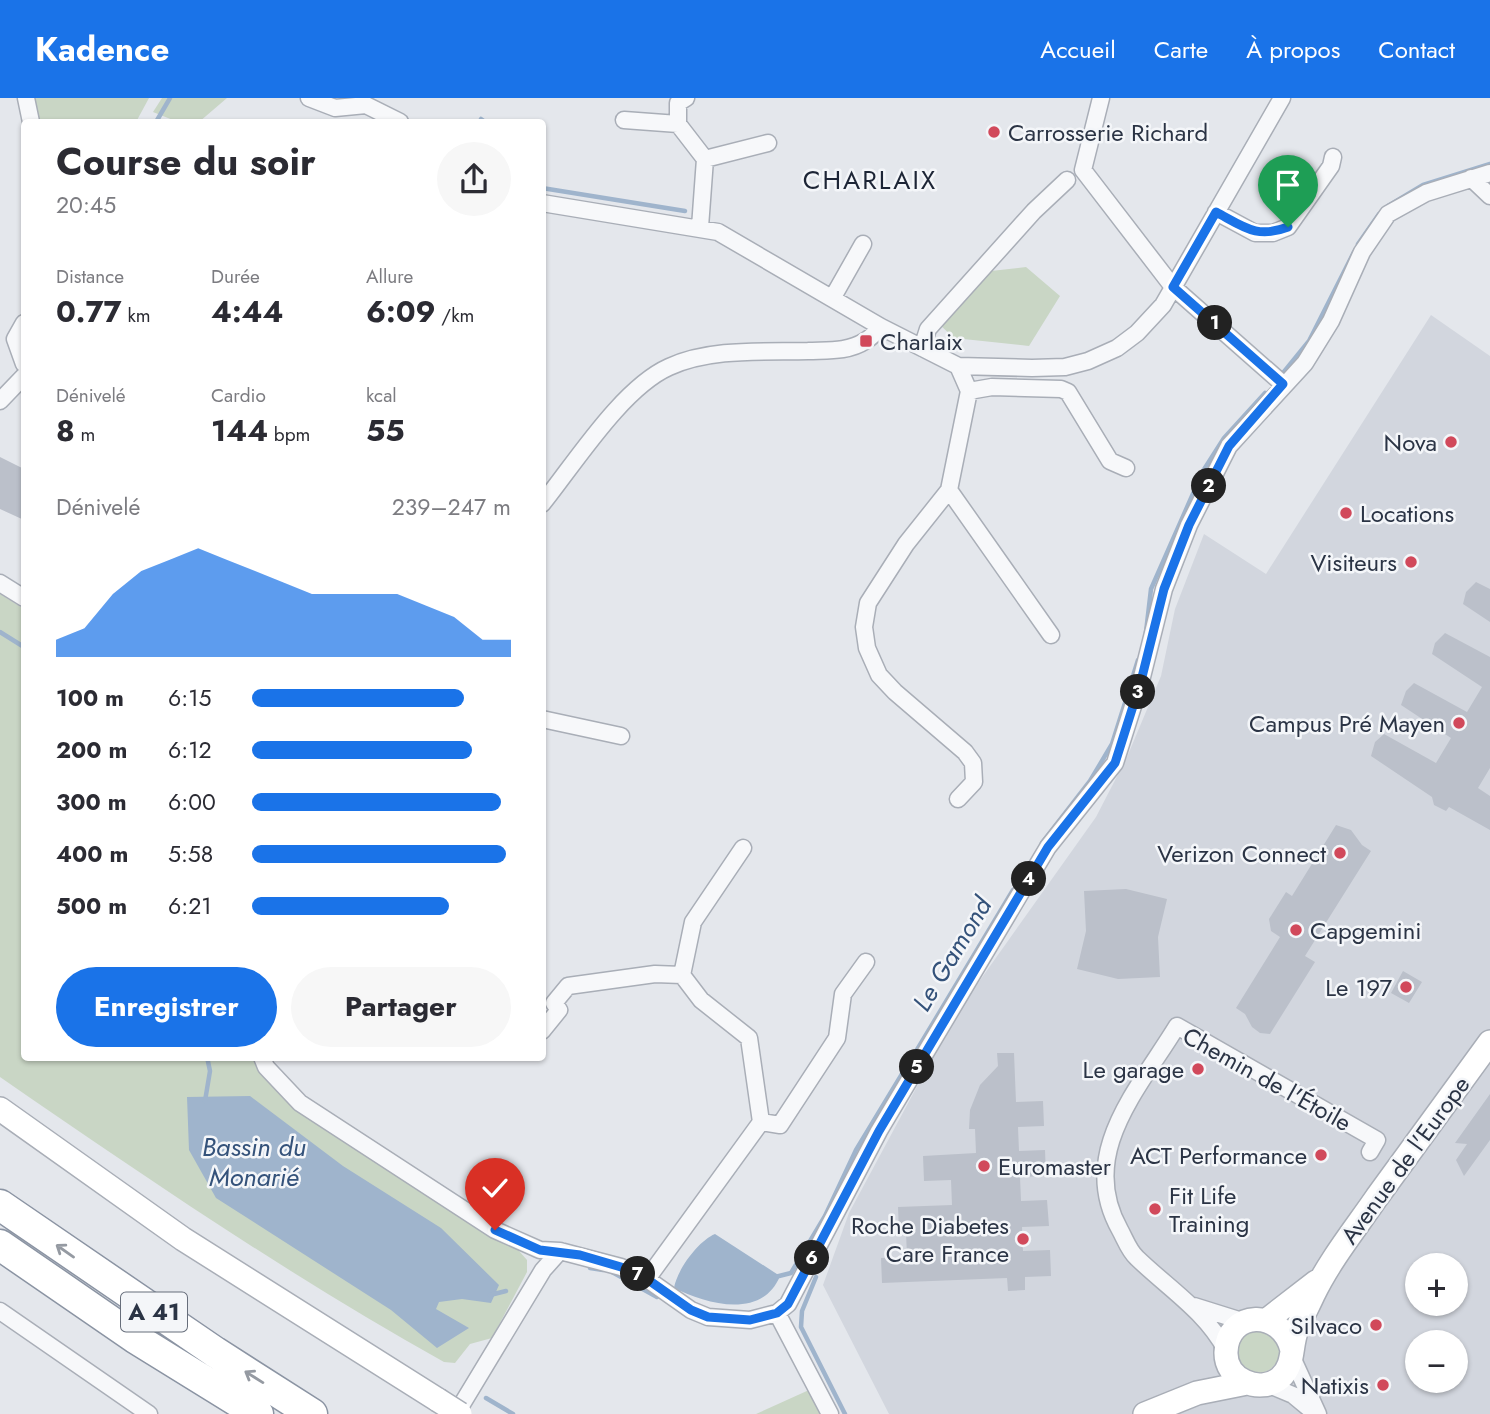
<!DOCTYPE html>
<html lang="fr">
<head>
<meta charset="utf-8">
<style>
  body { margin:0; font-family:Jost,sans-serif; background:#f7f7f7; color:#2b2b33; height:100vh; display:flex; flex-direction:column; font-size:26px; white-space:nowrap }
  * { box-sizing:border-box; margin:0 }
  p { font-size:23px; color:#7c7c81 }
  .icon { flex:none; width:38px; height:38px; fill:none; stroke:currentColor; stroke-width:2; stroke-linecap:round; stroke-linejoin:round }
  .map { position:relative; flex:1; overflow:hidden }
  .sheet { position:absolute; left:21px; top:21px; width:525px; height:942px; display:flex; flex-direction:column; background:#fff; border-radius:7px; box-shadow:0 2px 5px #0004 }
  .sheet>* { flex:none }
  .controls { position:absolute; left:1405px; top:1155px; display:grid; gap:14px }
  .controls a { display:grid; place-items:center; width:63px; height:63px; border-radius:50%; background:#fff; box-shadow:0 2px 5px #0004; font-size:35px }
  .pin { position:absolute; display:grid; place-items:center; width:60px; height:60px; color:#fff; margin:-72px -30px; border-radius:50% 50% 50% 0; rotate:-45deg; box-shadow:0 0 7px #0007 }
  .pin .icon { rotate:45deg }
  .km { position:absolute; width:35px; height:35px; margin:-18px; border-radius:50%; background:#222; color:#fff; font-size:19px; line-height:35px; text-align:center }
  .round { display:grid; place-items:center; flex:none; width:74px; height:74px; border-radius:37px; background:#f7f7f7 }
  .headline { display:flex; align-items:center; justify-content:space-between; height:119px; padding:0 35px }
  h1 { font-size:38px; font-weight:700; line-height:52px }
  .figures { display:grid; grid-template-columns:repeat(3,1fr); gap:10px; height:119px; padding:7px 35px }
  .figures div { display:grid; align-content:center }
  .figures b { font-size:30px; font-weight:700 }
  .figures small { font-size:19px; font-weight:400 }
  .figures p { font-size:19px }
  .chart { height:196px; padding:14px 35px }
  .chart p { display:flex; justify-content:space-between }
  .chart svg { width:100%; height:126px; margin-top:7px; fill:#1a73e8; opacity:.7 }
  .button { display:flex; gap:14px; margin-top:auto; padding:14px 35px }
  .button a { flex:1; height:80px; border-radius:42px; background:#1a73e8; color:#fff; font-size:28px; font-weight:700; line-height:80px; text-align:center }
  .button a+a { background:#f7f7f7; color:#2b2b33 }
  ul { padding:0 35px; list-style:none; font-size:23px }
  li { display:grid; grid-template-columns:112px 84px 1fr; align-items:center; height:52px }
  li i { height:18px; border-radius:9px; background:#1a73e8 }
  header { display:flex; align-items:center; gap:42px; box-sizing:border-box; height:98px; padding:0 35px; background:#1a73e8; color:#fff }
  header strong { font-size:33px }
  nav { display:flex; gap:38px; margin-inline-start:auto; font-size:24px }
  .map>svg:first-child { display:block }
  .built { fill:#d2d6de; fill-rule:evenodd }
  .green { fill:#c9d6c5 }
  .water { fill:#9fb4cc }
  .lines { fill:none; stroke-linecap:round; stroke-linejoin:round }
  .stream { stroke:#9fb4cc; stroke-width:4.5 }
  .building { fill:#bbc0ca }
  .minor-casing { stroke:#a9aeb7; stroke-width:19 }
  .secondary-casing { stroke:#a9aeb7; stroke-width:26 }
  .motorway-casing { stroke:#8b94a3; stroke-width:33 }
  .minor { stroke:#f7f8fa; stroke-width:16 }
  .secondary { stroke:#fff; stroke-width:23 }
  .motorway { stroke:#fff; stroke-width:30 }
  .secondary-bridge-casing { stroke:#a9aeb7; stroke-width:26; stroke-linecap:butt }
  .secondary-bridge { stroke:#fff; stroke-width:23 }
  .oneway { stroke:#959aa2 }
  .route-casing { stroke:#fff; stroke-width:14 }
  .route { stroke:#1a73e8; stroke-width:9 }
  .poi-dot { fill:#d1495b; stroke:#f4f6f9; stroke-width:2.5 }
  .labels { text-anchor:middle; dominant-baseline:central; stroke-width:5; stroke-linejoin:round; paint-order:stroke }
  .shield { fill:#f4f6f9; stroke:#676e7b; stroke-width:2 }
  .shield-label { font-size:23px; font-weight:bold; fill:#2b3445 }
  .poi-label { font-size:24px; fill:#2b3445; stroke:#f4f6f9; text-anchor:end }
  .street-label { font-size:24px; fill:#2b3445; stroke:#f4f6f9 }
  .neighbourhood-label { font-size:26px; letter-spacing:2px; fill:#1d2536; stroke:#f4f6f9 }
  .water-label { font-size:26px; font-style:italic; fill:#34527a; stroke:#f4f6f9 }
</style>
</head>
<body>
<header>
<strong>Kadence</strong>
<nav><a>Accueil</a><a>Carte</a><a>À propos</a><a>Contact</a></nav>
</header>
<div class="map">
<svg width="1490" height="1316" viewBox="0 0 1490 1316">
  <rect width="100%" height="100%" fill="#e4e7ec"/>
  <!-- built -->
  <path class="built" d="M1431 217 1490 258V1316H889L823 1187 849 1115 956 916 1096 719 1127 659 1161 578 1175 511 1204 436 1266 476ZM1418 1167H1456V1206H1418ZM1418 1244H1456V1283H1418Z"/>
  <!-- green -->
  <path class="green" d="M33 0H149L136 24H38Z
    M162 0H227L199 24H178L153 14Z
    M1026 169 1060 198 1029 248 954 240 939 226 991 173Z
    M0 496 24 511V959H257L266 981 290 1007 519 1153 527 1162V1174L492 1240 470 1246 455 1265 444 1264C290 1178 145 1079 0 979Z
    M1237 1254a21 21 0 1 1 42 0a21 21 0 1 1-42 0Z
    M809 1292 821 1316H756Z"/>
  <!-- water -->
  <path class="water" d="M250 998 343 1068 441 1130 499 1187 491 1205 462 1201 439 1204 436 1211 469 1230 437 1250 391 1212 216 1100 189 1052 187 999Z
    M715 1136 780 1178C762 1222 706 1206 674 1190 677 1172 698 1143 715 1136Z"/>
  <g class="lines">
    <!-- stream -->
    <path class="stream" d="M481 21 485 24
      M156 24 170 0
      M542 90 685 113
      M1388 108 1423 87 1490 66
      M1358 146 1379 116
      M1283 275 1309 243 1354 154
      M0 534 24 549
      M1146 534 1151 491 1203 373 1224 340 1265 295
      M1133 578 1138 562
      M1042 745 1090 683 1112 646 1131 586
      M909 965 1013 792
      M205 1003 210 973 207 959
      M590 1170 603 1172
      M612 1174 657 1199
      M775 1179 791 1175 825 1118 856 1052 905 971
      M816 1179 802 1213 801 1229 845 1316
      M490 1197 506 1193
      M486 1300 513 1316"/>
  </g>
  <!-- building -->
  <path class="building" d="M0 359 24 371V422L0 411Z
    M1476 484 1490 491V524L1463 506 1466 494Z
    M1445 535 1490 559V670L1478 690 1490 698V732L1449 709 1446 713 1434 707 1432 699 1371 658 1375 644 1384 636 1436 665 1451 640 1401 607 1406 593 1414 585 1467 614 1482 589 1432 556 1435 545Z
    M1336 727 1351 732 1362 747 1371 753 1305 858 1315 864 1270 936 1260 935 1252 929 1245 916 1236 910 1280 839 1271 833 1269 821 1286 794 1292 798Z
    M1126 791 1167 801 1158 839 1160 879 1118 881 1077 871 1086 833 1084 793Z
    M1403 873 1422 884 1409 905 1391 895Z
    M997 955H1014L1016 1004 1043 1003 1044 1028 1018 1029 1019 1053 1045 1052 1046 1078 1020 1079 1021 1103 1047 1102 1049 1128 1022 1129 1023 1153 1050 1152 1051 1178 1025 1179V1192L1008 1193 1007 1180 882 1185 881 1160 907 1159 906 1134H899L898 1109 952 1107 951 1082 924 1083 923 1058 976 1055 975 1031H969L970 1012 980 987 998 968Z
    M1490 996V1042L1464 1078 1456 1062 1467 1046 1455 1045Z"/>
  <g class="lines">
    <!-- minor casing -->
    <g class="minor-casing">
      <path id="minor" d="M26 0 31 24
        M309 0 335 10 366 7 400 24
        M1101 0 1083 72 1173 189 1283 286
        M624 22 678 26 705 61 700 129
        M678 26V5L686 0
        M705 61 768 45
        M1471 80 1490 98
        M542 105 718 134 881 229 958 268 1032 270 1065 269 1088 263 1117 250 1137 235 1163 207 1282 0
        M1216 114 1255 135H1273L1288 129 1331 68 1333 59
        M833 199 863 146
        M24 225 15 241 24 266
        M922 250 928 231 1034 113 1067 82
        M958 268 969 293 949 392 906 446 868 505 864 529 867 550 879 577 895 594 965 654 973 665 974 684 958 701
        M969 293 992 289 1061 291 1068 294 1110 363 1126 370
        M0 303 24 278
        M949 392 1051 537
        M542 406C575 365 622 290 669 269 710 250 763 254 808 253 827 252 848 254 865 243 871 240 876 234 881 229
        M0 485 24 500
        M542 621 621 638
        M682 877 693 824 743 750
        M542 933 559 912 554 905 568 888 655 876 682 877 701 902 749 940 761 1024 647 1181
        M262 959 266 969 300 1005 495 1132 540 1152 560 1153 621 1169 647 1181 691 1212 708 1219 750 1222 777 1215 788 1206 879 1033 1048 749 1115 665 1141 583 1164 491 1189 427 1229 348 1305 265 1331 223 1362 154 1388 116 1426 95 1490 75
        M761 1024 780 1027 837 940 843 896 866 864
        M1194 1208 1245 1224
        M0 1213 149 1316
        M777 1215 830 1316
        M1226 1252C1205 1213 1168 1190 1137 1160 1129 1153 1125 1141 1120 1132 1077 1056 1138 992 1177 928L1377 1042 1370 1054
        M1292 1259 1318 1316
        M1267 1286 1293 1297 1316 1316
        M456 1316 543 1172 560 1153"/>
    </g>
    <!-- secondary casing -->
    <g class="secondary-casing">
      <path id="secondary" d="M0 1011 183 1141 438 1302
        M1267 1222 1316 1184
        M1292 1252C1282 1210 1227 1212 1226 1254 1225 1281 1259 1297 1280 1280 1295 1267 1290 1248 1297 1231 1302 1219 1308 1208 1313 1197 1330 1162 1355 1131 1377 1099 1415 1047 1453 995 1490 944
        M1145 1316 1197 1295 1247 1285"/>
    </g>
    <!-- motorway casing -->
    <g class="motorway-casing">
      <path id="motorway" d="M0 1107 215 1254 312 1316
        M0 1147 135 1240 258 1316"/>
    </g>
    <!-- minor -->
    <use href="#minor" class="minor"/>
    <!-- secondary -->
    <use href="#secondary" class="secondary"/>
    <!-- motorway -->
    <use href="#motorway" class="motorway"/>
    <!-- secondary-bridge casing -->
    <g class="secondary-bridge-casing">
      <path id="secondary-bridge" d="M438 1302 460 1316"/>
    </g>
    <!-- secondary-bridge -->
    <use href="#secondary-bridge" class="secondary-bridge"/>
  </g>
  <!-- one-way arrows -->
  <defs><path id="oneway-shaft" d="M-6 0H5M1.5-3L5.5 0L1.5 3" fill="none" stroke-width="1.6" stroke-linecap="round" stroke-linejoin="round" transform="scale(1.75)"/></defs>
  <g class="oneway">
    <use href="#oneway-shaft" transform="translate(65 1153) rotate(-145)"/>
    <use href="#oneway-shaft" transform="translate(254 1279) rotate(-148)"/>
  </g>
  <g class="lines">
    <!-- route casing -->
    <g class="route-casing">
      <path id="route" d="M495 1132 540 1152 580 1157 621 1169 647 1181 691 1212 708 1219 750 1222 777 1215 788 1206 879 1033 1048 749 1115 665 1141 583 1164 491 1189 427 1229 348 1283 286 1173 189 1216 114C1244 129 1257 141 1288 129"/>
    </g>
    <!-- route -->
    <use href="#route" class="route"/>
  </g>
  <!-- markers -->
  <g class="poi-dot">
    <circle cx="994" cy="34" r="7"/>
    <rect x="859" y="236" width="14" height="14" rx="3.5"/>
    <circle cx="1451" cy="344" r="7"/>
    <circle cx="1346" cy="415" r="7"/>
    <circle cx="1411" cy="464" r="7"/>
    <circle cx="1459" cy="625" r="7"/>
    <circle cx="1340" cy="755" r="7"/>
    <circle cx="1296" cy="832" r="7"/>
    <circle cx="1406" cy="889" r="7"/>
    <circle cx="1198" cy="971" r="7"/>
    <circle cx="1321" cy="1057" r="7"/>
    <circle cx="984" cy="1068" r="7"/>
    <circle cx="1155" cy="1111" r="7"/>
    <circle cx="1023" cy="1141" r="7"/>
    <circle cx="1376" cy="1227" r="7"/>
    <circle cx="1383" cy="1287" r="7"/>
  </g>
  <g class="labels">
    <!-- shield labels -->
    <rect class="shield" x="121" y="1194.5" width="66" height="39" rx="5"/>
    <g class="shield-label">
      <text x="154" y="1214">A 41</text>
    </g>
    <!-- poi labels -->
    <g class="poi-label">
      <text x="1008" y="34" text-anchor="start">Carrosserie Richard</text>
      <text x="880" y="243" text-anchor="start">Charlaix</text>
      <text x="1437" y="344">Nova</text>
      <text x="1360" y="415" text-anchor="start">Locations</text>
      <text x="1397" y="464">Visiteurs</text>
      <text x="1445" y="625">Campus Pré Mayen</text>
      <text x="1326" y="755">Verizon Connect</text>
      <text x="1310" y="832" text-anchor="start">Capgemini</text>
      <text x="1392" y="889">Le 197</text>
      <text x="1184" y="971">Le garage</text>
      <text x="1307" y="1057">ACT Performance</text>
      <text x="998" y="1068" text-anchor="start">Euromaster</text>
      <text x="1169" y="1097" text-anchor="start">Fit Life<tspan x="1169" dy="28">Training</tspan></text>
      <text x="1009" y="1127">Roche Diabetes<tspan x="1009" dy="28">Care France</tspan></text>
      <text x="1362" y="1227">Silvaco</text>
      <text x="1369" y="1287">Natixis</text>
    </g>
    <!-- street labels -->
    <g class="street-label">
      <text transform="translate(1267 981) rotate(29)">Chemin de l'Étoile</text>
      <text transform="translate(1405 1062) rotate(-54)">Avenue de l'Europe</text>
    </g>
    <!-- neighbourhood labels -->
    <g class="neighbourhood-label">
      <text x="870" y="82">CHARLAIX</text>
    </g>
    <!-- water labels -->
    <g class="water-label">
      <text transform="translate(952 856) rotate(-59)">Le Gamond</text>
      <text x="254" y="1049">Bassin du<tspan x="254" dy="30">Monarié</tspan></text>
    </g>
  </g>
</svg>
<div class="controls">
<a>+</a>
<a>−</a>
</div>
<div class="pin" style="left:1288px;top:129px;background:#1e9e55"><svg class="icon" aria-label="arrive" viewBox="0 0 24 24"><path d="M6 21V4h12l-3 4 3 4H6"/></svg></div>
<div class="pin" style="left:495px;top:1132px;background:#d93025"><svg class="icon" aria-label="check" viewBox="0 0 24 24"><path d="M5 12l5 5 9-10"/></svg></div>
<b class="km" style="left:1215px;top:225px">1</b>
<b class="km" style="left:1209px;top:388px">2</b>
<b class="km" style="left:1138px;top:594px">3</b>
<b class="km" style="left:1029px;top:781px">4</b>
<b class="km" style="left:917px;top:969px">5</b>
<b class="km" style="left:812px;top:1160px">6</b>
<b class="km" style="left:638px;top:1176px">7</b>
<section class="sheet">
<div class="headline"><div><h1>Course du soir</h1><p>20:45</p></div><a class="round"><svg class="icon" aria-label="share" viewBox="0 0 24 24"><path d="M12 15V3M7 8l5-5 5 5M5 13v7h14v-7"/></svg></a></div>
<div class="figures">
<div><p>Distance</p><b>0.77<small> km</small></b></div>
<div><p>Durée</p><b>4:44</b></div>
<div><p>Allure</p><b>6:09<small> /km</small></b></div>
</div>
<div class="figures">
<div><p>Dénivelé</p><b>8<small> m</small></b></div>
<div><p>Cardio</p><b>144<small> bpm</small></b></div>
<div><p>kcal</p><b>55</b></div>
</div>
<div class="chart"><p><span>Dénivelé</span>239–247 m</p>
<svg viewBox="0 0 160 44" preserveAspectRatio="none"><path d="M0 44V38L10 34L20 22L30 14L40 10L50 6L60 10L70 14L80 18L90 22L100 22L110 22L120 22L130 26L140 30L150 38L160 38V44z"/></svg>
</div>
<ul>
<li><b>100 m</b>6:15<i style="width:82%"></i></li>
<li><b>200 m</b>6:12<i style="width:85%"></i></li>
<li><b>300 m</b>6:00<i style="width:96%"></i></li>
<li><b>400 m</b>5:58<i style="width:98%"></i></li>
<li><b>500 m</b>6:21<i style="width:76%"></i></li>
</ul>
<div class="button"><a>Enregistrer</a><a>Partager</a></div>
</section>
</div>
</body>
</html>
